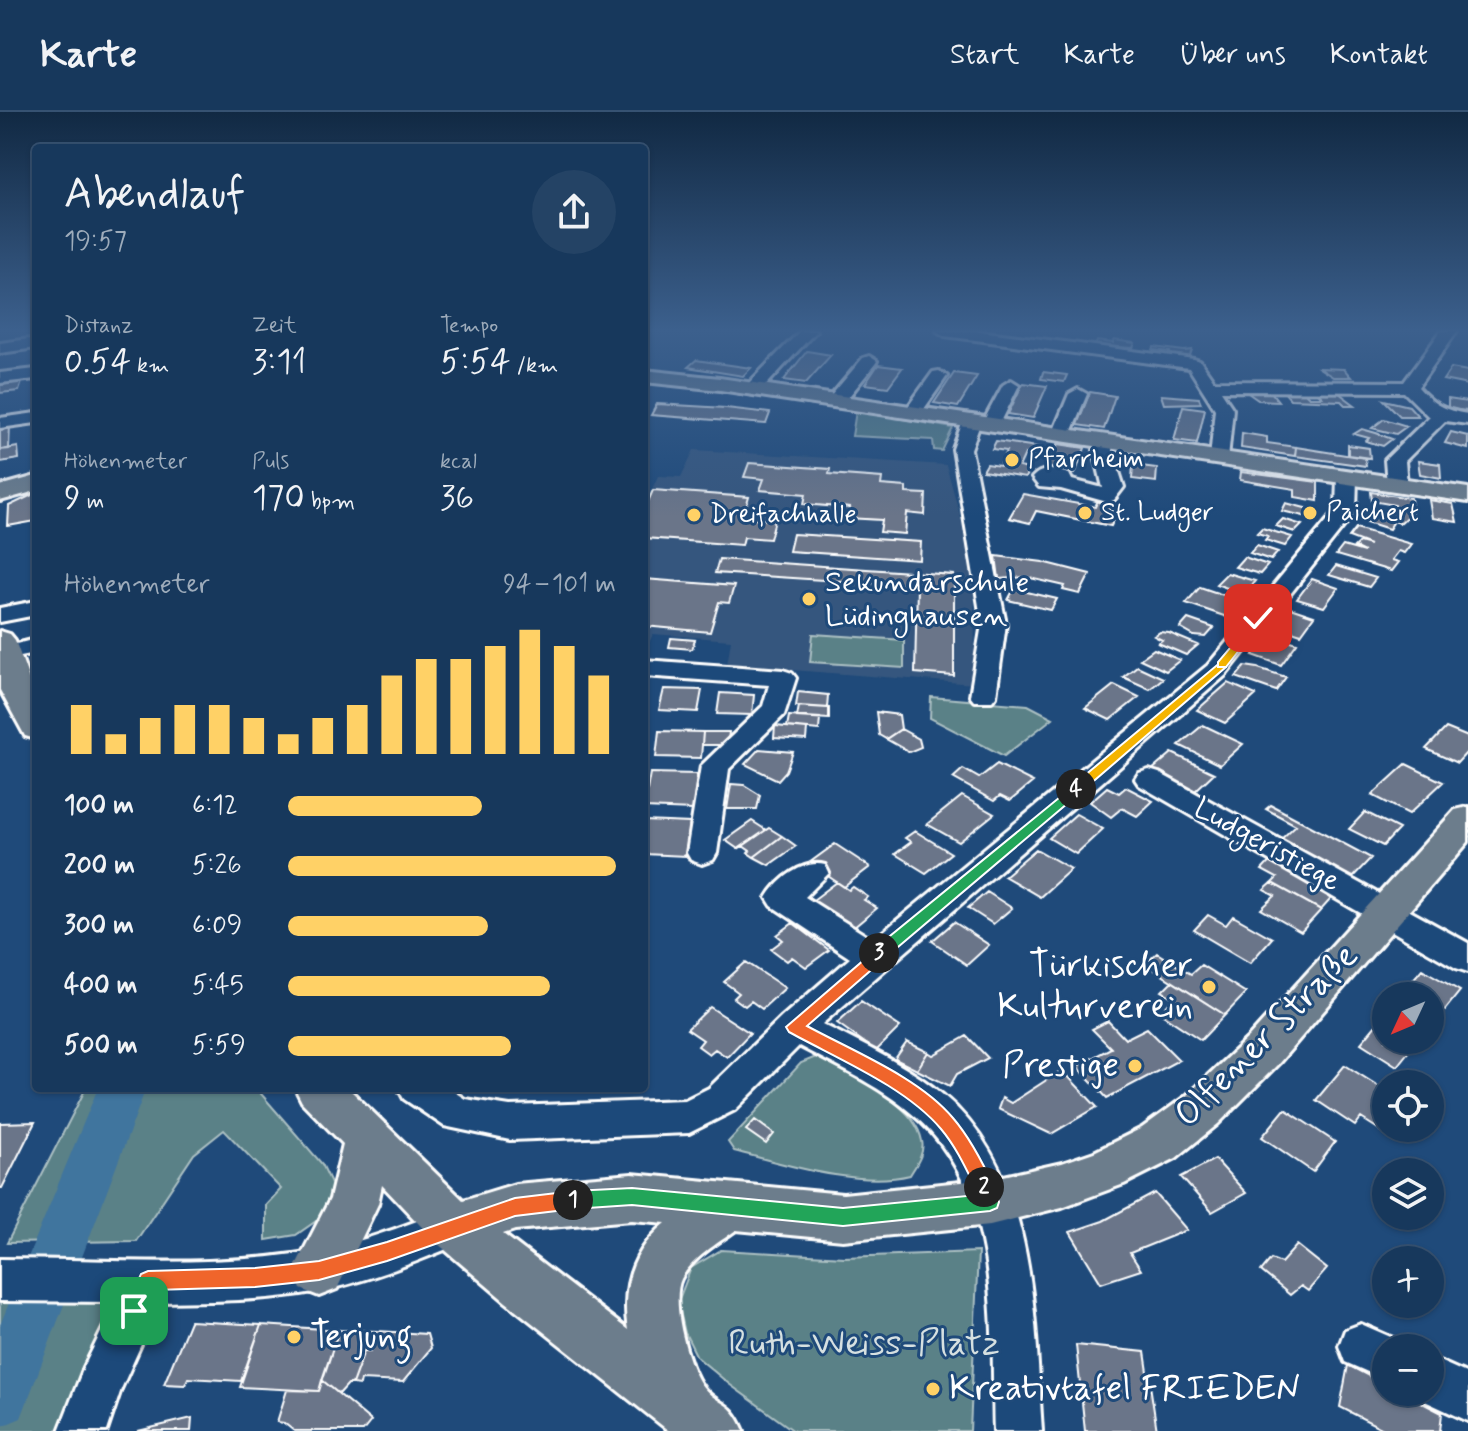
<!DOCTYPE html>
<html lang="de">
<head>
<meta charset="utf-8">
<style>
  body { margin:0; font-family:Mynerve,sans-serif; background:#244365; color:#f1f3f6; height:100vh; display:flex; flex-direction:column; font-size:30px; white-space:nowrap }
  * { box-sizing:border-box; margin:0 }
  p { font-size:26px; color:#9eacbb }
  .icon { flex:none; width:44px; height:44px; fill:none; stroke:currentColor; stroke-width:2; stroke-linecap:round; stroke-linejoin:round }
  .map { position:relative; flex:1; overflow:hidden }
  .details { position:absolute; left:32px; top:32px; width:616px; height:948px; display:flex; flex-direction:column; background:#17385c; border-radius:8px; box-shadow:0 2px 6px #0004,0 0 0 2px #365272 }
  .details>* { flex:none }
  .needle { width:52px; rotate:226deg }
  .controls { position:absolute; left:1372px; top:870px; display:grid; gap:16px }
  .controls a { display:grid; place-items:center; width:72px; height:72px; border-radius:50%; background:#17385c; box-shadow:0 2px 6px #0004,0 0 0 2px #365272; font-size:40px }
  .pin { position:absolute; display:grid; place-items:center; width:68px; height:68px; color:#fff; margin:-34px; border-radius:16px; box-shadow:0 4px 12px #0006 }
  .km { position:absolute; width:40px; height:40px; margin:-20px; border-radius:50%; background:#222; color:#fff; font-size:22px; line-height:40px; text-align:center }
  .round { display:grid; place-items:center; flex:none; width:84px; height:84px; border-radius:42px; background:#244365 }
  .headline { display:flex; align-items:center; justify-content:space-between; height:136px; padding:0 32px }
  h1 { font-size:44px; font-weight:600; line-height:60px }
  .figures { display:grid; grid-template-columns:repeat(3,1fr); gap:12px; height:136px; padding:8px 32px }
  .figures div { display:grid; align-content:center }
  .figures b { font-size:34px; font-weight:600 }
  .figures small { font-size:22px; font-weight:400 }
  .figures p { font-size:22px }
  .chart { height:224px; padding:16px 32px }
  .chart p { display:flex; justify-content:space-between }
  .chart svg { width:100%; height:144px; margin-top:8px; stroke:#ffd166; stroke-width:6 }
  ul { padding:0 32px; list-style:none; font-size:26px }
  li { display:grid; grid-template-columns:128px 96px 1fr; align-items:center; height:60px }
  li i { height:20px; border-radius:10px; background:#ffd166 }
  header { display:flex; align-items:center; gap:48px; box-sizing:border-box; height:112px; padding:0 40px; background:#17385c; border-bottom:2px solid #365272 }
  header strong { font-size:38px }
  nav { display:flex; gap:44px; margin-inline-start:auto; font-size:28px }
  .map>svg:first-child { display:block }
  .built { fill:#36577e }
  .green { fill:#5a8187; stroke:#acc0c3; stroke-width:2 }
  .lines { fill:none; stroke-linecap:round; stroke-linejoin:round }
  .river { fill:#41749e; fill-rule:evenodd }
  .building { fill:#6a7489; stroke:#fff; stroke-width:2 }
  .minor-casing { stroke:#fff; stroke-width:6 }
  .major-casing { stroke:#fff; stroke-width:6 }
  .minor { fill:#1f4a7a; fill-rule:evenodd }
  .major { fill:#6c7d8c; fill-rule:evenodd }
  .split-1 { fill:#f0652b; stroke:#fff; stroke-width:2 }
  .split-2 { fill:#22a559; stroke:#fff; stroke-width:2 }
  .split-3 { fill:#f0652b; stroke:#fff; stroke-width:2 }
  .split-4 { fill:#22a559; stroke:#fff; stroke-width:2 }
  .split-5 { fill:#f5b400; stroke:#fff; stroke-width:2 }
  .split-6 { fill:#f5b400; stroke:#fff; stroke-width:2 }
  .poi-dot { fill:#ffd166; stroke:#1f4a7a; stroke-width:3 }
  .labels { text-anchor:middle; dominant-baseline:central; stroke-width:6; stroke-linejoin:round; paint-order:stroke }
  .far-poi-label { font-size:26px; fill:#fff; stroke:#1f4a7a; text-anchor:start }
  .poi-label { font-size:30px; fill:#fff; stroke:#1f4a7a; text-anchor:start }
  .street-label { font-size:30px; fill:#fff; stroke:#1f4a7a }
  .near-poi-label { font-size:36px; fill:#fff; stroke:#1f4a7a; text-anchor:end }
  .near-street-label { font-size:36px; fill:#fff; stroke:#1f4a7a }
  .near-park-label { font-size:36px; fill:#d6e0e1; stroke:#1f4a7a }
</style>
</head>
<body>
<header>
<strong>Karte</strong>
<nav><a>Start</a><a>Karte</a><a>Über uns</a><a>Kontakt</a></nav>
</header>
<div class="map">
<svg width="1468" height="1319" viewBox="0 0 1468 1319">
  <rect width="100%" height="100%" fill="#1f4a7a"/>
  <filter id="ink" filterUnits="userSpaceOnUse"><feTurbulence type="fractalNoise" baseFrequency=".0125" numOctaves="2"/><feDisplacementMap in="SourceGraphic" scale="16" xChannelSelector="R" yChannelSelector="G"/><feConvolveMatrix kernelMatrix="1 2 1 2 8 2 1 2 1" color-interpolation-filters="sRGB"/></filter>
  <g filter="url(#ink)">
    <!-- built -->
    <path class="built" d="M694 338 946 353 974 453 975 572 727 553 731 528 653 522 644 542V395L658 364 681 365Z"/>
    <!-- green -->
    <path class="green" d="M856 299 953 316 942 339 934 338 933 328 852 324Z
      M813 522 904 528V556L810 550Z
      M931 585 1028 593 1053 606 1004 644 930 606Z
      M816 945C848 963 914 988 922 1029 925 1041 916 1053 910 1063 858 1076 785 1052 734 1039L728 1030 801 951Z
      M86 976H256L322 1052 334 1077 326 1102 296 1123 266 1128V1093L281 1077 224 1018 194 1042 136 1129 7 1131Z
      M721 1138 844 1145 978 1140 970 1319H794L729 1272 697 1245 685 1221 678 1190 691 1156Z
      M0 1175 117 1178 65 1319H0Z"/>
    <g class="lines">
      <!-- river -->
      <path class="river" d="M98 976H146L21 1306 0 1315V1213Z"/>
    </g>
    <!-- building -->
    <path class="building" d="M1114 228 1135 231 1133 236 1095 234 1097 229 1113 231Z
      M1154 235 1184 239 1192 238 1189 246 1169 243 1170 240 1153 238Z
      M807 239 831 243 806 271 784 268Z
      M696 248 751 256 743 264 688 255Z
      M878 253 902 256 888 275 865 272Z
      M1319 256 1344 257 1351 265H1333Z
      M1451 256 1468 259V273L1443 268Z
      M1043 260 1067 263 1064 270 1041 267Z
      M954 261 977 264 958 295 934 291Z
      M22 270 19 279 0 281V273Z
      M1023 271 1047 274 1033 306 1008 302Z
      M1245 279 1271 280 1278 289 1258 288Z
      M1090 280 1115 284 1104 317 1077 313Z
      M1284 280 1305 281 1309 285H1322L1318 281H1339L1355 293H1345L1341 289 1290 287Z
      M1161 283 1199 286 1201 291 1164 292Z
      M1448 287 1468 290V299L1448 297Z
      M1384 288 1409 294 1418 304H1400Z
      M657 292 726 296 770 301 766 312 651 303Z
      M1183 294 1205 297 1197 331 1174 328Z
      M1384 307 1407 314 1396 322 1372 316Z
      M10 313 9 337 0 338V314Z
      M1362 317 1376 321 1392 327 1383 334 1366 329 1369 326 1354 322Z
      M1451 320 1468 324V337L1445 331Z
      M1242 321 1267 325V331L1296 335 1295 344 1241 336Z
      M996 329 1044 336 1041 345 1025 342 1019 355 1029 357 1025 366 983 359 987 352 1000 354 1007 339 992 337Z
      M1058 332 1085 336 1075 362 1046 357 1051 345 1042 344 1043 340 1053 342Z
      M1348 333 1369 336 1370 346 1348 343Z
      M18 335 19 347 0 350V338Z
      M1296 335 1365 346 1366 354 1295 344Z
      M1418 349 1440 352 1441 366 1420 362Z
      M749 351 830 357 829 362 882 366 881 373 906 375V381L926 382 925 403 907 401 905 422 880 420 882 408 848 406 850 396 804 392 806 382 760 378 764 367 744 365Z
      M1133 353 1157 356 1156 370 1132 367Z
      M1241 360 1318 370V389L1295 385V377L1240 368Z
      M653 378 749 385 743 406 775 408 770 427 744 425 742 433 644 426V399Z
      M1371 380 1411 386 1412 400 1400 411 1385 406 1396 397 1395 393 1372 389Z
      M36 381V409L8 414 9 394Z
      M1023 382 1095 395 1099 386 1114 389 1109 398 1117 400 1111 414 1036 399 1030 411 1009 406Z
      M1429 388 1453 392 1457 410 1432 406Z
      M1286 391 1309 397 1317 399 1313 406 1282 399Z
      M1372 403 1394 409 1389 417 1367 410Z
      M1283 407 1302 413 1295 420 1276 414Z
      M1262 416 1292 425 1285 434 1265 428 1268 424 1257 421Z
      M1356 416 1411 432 1404 441 1398 439 1391 448 1398 450 1391 459 1336 443 1343 434 1364 440 1354 435 1359 430 1370 433 1349 425Z
      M793 422 921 430 920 448 789 439Z
      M1257 433 1278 440 1271 448 1250 441Z
      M996 444 1043 450 1090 462 1080 482 1063 478 1065 474 1026 465 999 467Z
      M1244 445 1268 453 1260 462 1235 455Z
      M719 447 954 463V564L915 561 917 474 715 461Z
      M1336 454 1376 466 1369 475 1329 463Z
      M1227 461 1255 469 1244 482 1216 472Z
      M644 467 734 474 729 491 719 490 710 520 644 514Z
      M1312 467 1338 476 1324 495 1297 487Z
      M1200 475 1241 489 1227 505 1186 491Z
      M1014 477 1027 480 1057 487 1051 498 1008 488Z
      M1290 496 1314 504 1301 522 1277 514Z
      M1188 507 1214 516 1206 525 1194 524 1180 516Z
      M1160 520 1169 521 1198 533 1186 543 1158 531 1162 528 1154 524Z
      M1270 522 1297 531 1281 553 1253 543Z
      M671 526 695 528 692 537 669 535Z
      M1154 537 1180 548 1166 559 1140 547Z
      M1137 554 1163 566 1150 577 1123 565Z
      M1245 554 1258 556 1286 565 1276 579 1236 565Z
      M1228 571 1256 583 1225 611 1197 598Z
      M1114 573 1139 585 1110 608 1085 596Z
      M664 577 702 578 698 600 659 598Z
      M798 580 828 583 827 596 796 594Z
      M720 581 754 583 752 603 717 602Z
      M799 594 829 596V607L797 605Z
      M876 600 899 603 901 617 886 627 879 623Z
      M789 604 820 606 819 618 787 615Z
      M1203 613 1243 632 1220 653 1179 633Z
      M775 614 807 617 806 628 774 626Z
      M1446 616 1468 625V639L1457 651 1426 637Z
      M901 617 919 627 921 635 909 640 886 627Z
      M659 619 703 620 701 646 656 645Z
      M703 620H729L728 628 722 633H702Z
      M759 637 793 640 786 659 778 668 745 652Z
      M1172 641 1214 661 1195 679 1152 658Z
      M997 652 1033 670 1010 689 1000 684 994 689 953 666 963 657 979 666Z
      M1406 652 1443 670 1409 702 1372 683Z
      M650 661 697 662 693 698 644 696Z
      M731 672 744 673 760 683 757 697H727Z
      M1107 675 1119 681 1126 675 1153 689 1137 704 1122 696 1111 705 1090 690Z
      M962 684 994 702 959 730 927 712Z
      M1271 693 1371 746 1349 769 1277 731 1296 713 1266 697Z
      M1365 700 1399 717 1383 734 1349 717Z
      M1076 702 1103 717 1076 742 1049 726Z
      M644 709 690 711 686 744 644 742Z
      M752 709 766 718 738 737 725 728Z
      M769 716 782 724 754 745 748 741 750 739 743 734Z
      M915 719 951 741 926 761 895 742 911 730 905 726Z
      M782 724 796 734 769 753 754 745Z
      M835 732 870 755 844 775 809 751Z
      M1036 737 1071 757 1040 785 1004 764Z
      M1275 744 1339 778 1321 798 1272 771 1277 766 1262 758Z
      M837 770 849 778 853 775 868 785 864 788 877 796 853 816 840 807 836 810 813 788Z
      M1272 771 1321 798 1301 820 1261 797 1275 784 1264 778Z
      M987 780 1012 796 993 812 968 796Z
      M1208 803 1226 813 1233 804 1272 826 1250 851 1194 818Z
      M954 810 989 833 967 853 932 829Z
      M793 811 829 838 806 855 792 845 787 849 771 837 783 828 777 823Z
      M1157 841 1191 862 1201 853 1246 881 1225 903 1145 852Z
      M746 850 785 876 762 897 751 889 745 894 734 886 739 881 724 870Z
      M1422 857 1460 879 1432 914 1430 884H1399Z
      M1172 869 1225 903 1201 928 1160 901 1174 886 1162 879Z
      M861 889 900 915 876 939 837 911Z
      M710 895 750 921 727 945 715 937 709 942 698 934 703 928 687 917Z
      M1381 907 1386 910V928L1417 929 1397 954 1361 931Z
      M1108 909 1125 927 1147 916 1179 948 1107 986 1077 954 1111 936 1092 917Z
      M967 924 988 946 957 962 950 974 917 958 928 940 933 943Z
      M907 930 928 940 917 958 895 947Z
      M1345 953 1386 979V1016H1403L1394 1027 1361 1006 1355 1014 1316 988Z
      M1062 958 1097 995 1051 1022 998 997 1002 986 1011 991Z
      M1285 997 1335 1030 1313 1060 1262 1025Z
      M755 1008 774 1022 766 1032 746 1018Z
      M35 1010 2 1076H0V1011Z
      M1215 1047 1246 1081 1212 1100 1181 1065Z
      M1155 1081 1187 1118 1130 1141 1141 1158 1101 1171 1070 1120 1103 1109Z
      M1297 1133 1327 1157 1308 1179 1301 1174 1290 1183 1261 1159 1271 1147 1281 1151Z
      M190 1209 261 1213 241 1269 188 1266 185 1273 164 1272Z
      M261 1213 339 1218 319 1279 240 1275Z
      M339 1218 377 1219 370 1239H364L352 1272H348L339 1282 322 1268Z
      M377 1219 427 1222 431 1236 403 1270 361 1268 360 1273 352 1272 364 1239H370Z
      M1076 1233 1145 1240 1157 1319H1085Z
      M1348 1253 1386 1273V1280H1401L1442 1301 1440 1319H1387L1340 1295Z
      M322 1268 371 1309 363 1319H294L284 1311 277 1310 287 1278 319 1279Z
      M192 1306 191 1319H138Z"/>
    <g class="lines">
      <!-- minor casing -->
      <g class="minor-casing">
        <path id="minor" d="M800 219H816L759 281H747L745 277 747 273Z
          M937 219H980L1194 247 1200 249 1214 269 1404 270 1441 219H1457L1418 275C1434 293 1443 298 1468 302V312L1445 309 1405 349 1407 373 1397 379 1387 373 1385 348 1429 305 1404 280 1221 279 1233 297 1228 346 1219 352 1210 346 1215 297 1189 256 945 224Z
          M36 226V236L0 241V231Z
          M869 244 877 249 875 252 842 293H830L827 289 830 285 863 246Z
          M36 257V267L0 271V261Z
          M939 259 947 264 919 304H907L904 300 907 296 933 260Z
          M1011 268 1019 273 1000 312 997 316H985L982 312 1003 273Z
          M1078 277 1087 282 1070 323 1067 327H1055L1052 323 1069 282Z
          M36 301V311L0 316V306Z
          M972 304 981 309 971 337 1006 512 996 584 992 589H974L970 584 982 512 953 337 963 309Z
          M1105 324 1114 330 1112 338 1124 375 1114 388 1107 390 1061 377 1039 375 1032 366C1042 354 1056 358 1069 362L1072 368 1103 376 1094 338 1098 326Z
          M1347 359 1357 365 1356 399 1226 563 822 912C863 933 907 953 943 983 1038 1063 1034 1206 1042 1319H994C991 1221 1001 1099 931 1020 896 981 844 958 799 934L735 998 689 1021 510 1028 444 1014 404 987 398 976H448L465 987 510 994 685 988 709 976 782 905 850 846 772 794 767 786C778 767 804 747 825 753L829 761 805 785 873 828 1208 553 1336 398 1337 365Z
          M36 489V503L0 510V496Z
          M36 527V541L0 548V536Z
          M644 548 783 558 792 561 796 566 784 603 729 657 717 741 713 748 702 752 691 748 687 741 701 654 763 594 769 573 644 564Z
          M1149 658 1159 661 1468 831V860L1456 856 1139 673 1135 667 1139 661Z
          M455 1095 470 1100 476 1114 470 1128C426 1145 383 1164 337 1175 280 1189 219 1189 160 1190L121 1277 107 1319H59L84 1255 116 1190 0 1189V1147C110 1147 226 1158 334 1135 376 1126 415 1109 455 1095Z
          M1361 1212 1402 1230 1404 1236H1386V1268L1345 1250 1339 1234 1345 1218Z
          M1430 1245 1468 1262V1309L1414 1284 1412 1280H1430Z"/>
      </g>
      <!-- major casing -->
      <g class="major-casing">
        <path id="major" d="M644 258 720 266 1468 376V390L720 278 644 270Z
          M36 364V379L0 389V374Z
          M0 519 10 522 15 528 36 587V627L25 624 0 578Z
          M1468 695V730L1279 951 1218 1012 1176 1046 1124 1072 1062 1095 990 1113 843 1128 736 1118C718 1131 691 1147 681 1167 670 1190 688 1256 703 1275 720 1296 730 1286 744 1319H669L506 1190 437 1131 382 1073 378 1092 337 1177 319 1184 301 1177 293 1159 330 1087 343 1032 302 990 295 976H348L463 1088 515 1072 632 1062 843 1082 990 1067 1062 1051 1094 1040 1142 1016 1186 984 1249 925 1455 698ZM632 1108 666 1111C632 1139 621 1176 628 1218L503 1122 515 1118Z"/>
      </g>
      <!-- minor -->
      <use href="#minor" class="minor"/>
      <!-- major -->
      <use href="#major" class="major"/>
    </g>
  </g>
  <!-- sky -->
  <linearGradient id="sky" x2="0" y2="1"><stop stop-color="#112943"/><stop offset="0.54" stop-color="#3c608d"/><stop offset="1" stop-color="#3c608d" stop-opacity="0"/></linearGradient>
  <rect width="1468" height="404" fill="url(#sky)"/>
  <!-- split-1 -->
  <path class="split-1" d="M573 1079 580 1082 583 1088 580 1094 573 1097 515 1104 387 1149 319 1168 255 1175 154 1178 141 1206 134 1209 127 1206 124 1199 141 1162 148 1159 255 1156 319 1149 387 1130 515 1086Z"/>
  <!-- split-2 -->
  <path class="split-2" d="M984 1067 991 1069 999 1090 997 1096 990 1099 843 1114 632 1093 573 1097 567 1094 564 1088 567 1082 573 1079 632 1076 843 1096 978 1083 975 1075 978 1069Z"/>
  <!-- split-3 -->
  <path class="split-3" d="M879 835 885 837V846L807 914C853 939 920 966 953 1006 971 1027 983 1051 994 1075L991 1081 984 1084 978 1081C967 1059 957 1036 941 1017 906 975 836 946 789 920L786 915Z"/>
  <!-- split-4 -->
  <path class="split-4" d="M1076 672 1083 677 1081 680 885 846H874V837Z"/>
  <!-- split-5 -->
  <path class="split-5" d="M1222 549 1226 550V555L1081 680H1072V674Z"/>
  <!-- split-6 -->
  <path class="split-6" d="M1258 503 1264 506 1262 509 1226 555H1218V550Z"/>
  <!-- markers -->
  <g class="poi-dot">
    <circle cx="1012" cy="348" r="8"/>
    <circle cx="1085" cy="401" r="8"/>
    <circle cx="1310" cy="401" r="8"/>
    <circle cx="694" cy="403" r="8"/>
    <circle cx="809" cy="487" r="8"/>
    <circle cx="1209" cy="875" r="8"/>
    <circle cx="1135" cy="954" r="8"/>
    <circle cx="294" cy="1225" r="8"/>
    <circle cx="933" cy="1277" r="8"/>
  </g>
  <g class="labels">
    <!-- far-poi labels -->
    <g class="far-poi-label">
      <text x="1028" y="348">Pfarrheim</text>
      <text x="1101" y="401">St. Ludger</text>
      <text x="1326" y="401">Paichert</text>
      <text x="710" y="403">Dreifachhalle</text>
    </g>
    <!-- poi labels -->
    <g class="poi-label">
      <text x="825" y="470">Sekundarschule<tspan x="825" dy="34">Lüdinghausen</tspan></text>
    </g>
    <!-- street labels -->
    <g class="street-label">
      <text transform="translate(1267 733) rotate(29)">Ludgeristiege</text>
    </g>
    <!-- near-poi labels -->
    <g class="near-poi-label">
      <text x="1193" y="854">Türkischer<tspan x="1193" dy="41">Kulturverein</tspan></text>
      <text x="1119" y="954">Prestige</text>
      <text x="310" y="1225" text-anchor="start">Terjung</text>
      <text x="949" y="1277" text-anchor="start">Kreativtafel FRIEDEN</text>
    </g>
    <!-- near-street labels -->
    <g class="near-street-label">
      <text transform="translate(1267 924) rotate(-45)">Olfener Straße</text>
    </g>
    <!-- near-park labels -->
    <g class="near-park-label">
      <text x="864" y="1232">Ruth-Weiss-Platz</text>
    </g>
  </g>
</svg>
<div class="controls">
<a><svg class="needle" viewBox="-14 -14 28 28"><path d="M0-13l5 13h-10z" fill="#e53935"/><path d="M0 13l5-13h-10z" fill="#9eacbb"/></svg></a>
<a><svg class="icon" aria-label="locate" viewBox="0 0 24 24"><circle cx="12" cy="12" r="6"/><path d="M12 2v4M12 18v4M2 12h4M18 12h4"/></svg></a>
<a><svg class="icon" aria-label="layers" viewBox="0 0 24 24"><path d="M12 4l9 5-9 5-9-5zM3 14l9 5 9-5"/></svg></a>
<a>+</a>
<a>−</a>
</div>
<div class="pin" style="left:134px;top:1199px;background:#1e9e55"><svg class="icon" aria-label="arrive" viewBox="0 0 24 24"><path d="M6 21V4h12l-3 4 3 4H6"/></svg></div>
<div class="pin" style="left:1258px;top:506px;background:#d93025"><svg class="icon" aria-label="check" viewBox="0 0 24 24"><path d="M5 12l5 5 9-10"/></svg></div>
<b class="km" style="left:573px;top:1088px">1</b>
<b class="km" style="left:984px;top:1075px">2</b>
<b class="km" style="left:879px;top:841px">3</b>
<b class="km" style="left:1076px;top:677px">4</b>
<section class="details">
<div class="headline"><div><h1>Abendlauf</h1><p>19:57</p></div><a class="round"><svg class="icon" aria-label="share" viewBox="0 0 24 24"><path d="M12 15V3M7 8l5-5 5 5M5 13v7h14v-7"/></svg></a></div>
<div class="figures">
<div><p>Distanz</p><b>0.54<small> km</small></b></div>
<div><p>Zeit</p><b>3:11</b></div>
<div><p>Tempo</p><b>5:54<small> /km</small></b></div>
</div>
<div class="figures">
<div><p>Höhenmeter</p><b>9<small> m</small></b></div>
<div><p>Puls</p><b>170<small> bpm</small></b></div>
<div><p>kcal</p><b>36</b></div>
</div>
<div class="chart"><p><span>Höhenmeter</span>94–101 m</p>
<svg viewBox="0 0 160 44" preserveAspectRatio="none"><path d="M5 44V29M15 44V38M25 44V33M35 44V29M45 44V29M55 44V33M65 44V38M75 44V33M85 44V29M95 44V20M105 44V15M115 44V15M125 44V11M135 44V6M145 44V11M155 44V20"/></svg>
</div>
<ul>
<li><b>100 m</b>6:12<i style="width:59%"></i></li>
<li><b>200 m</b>5:26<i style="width:100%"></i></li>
<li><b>300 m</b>6:09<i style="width:61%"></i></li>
<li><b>400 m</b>5:45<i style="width:80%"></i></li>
<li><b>500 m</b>5:59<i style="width:68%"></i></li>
</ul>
</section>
</div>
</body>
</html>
